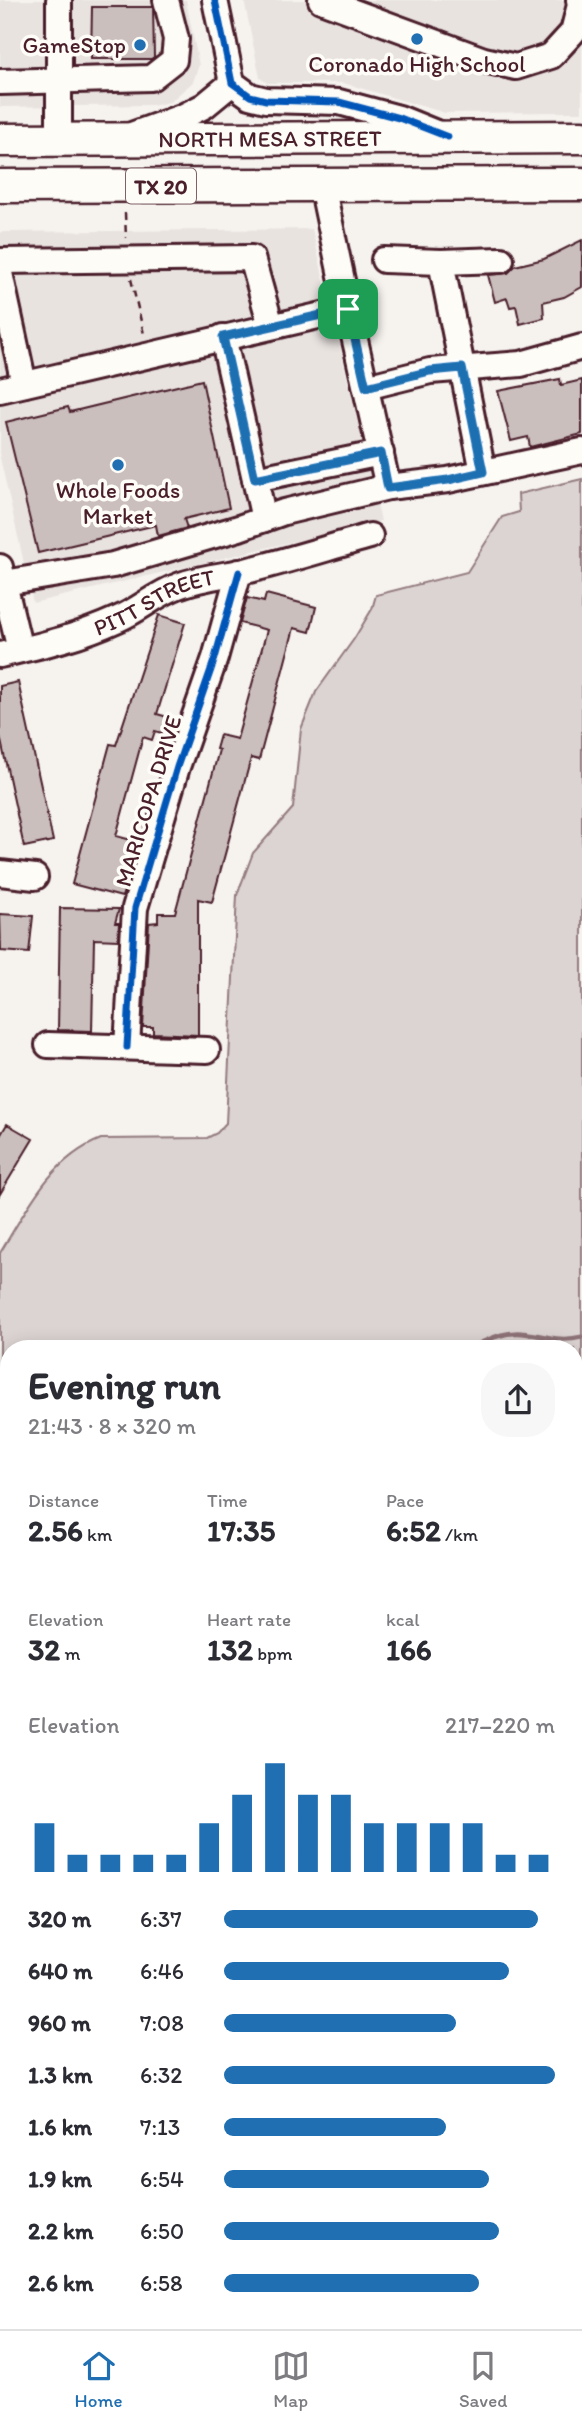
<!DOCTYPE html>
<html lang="en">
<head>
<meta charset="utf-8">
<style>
  body { margin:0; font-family:Itim,sans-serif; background:#f7f7f7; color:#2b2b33; height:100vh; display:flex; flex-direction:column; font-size:26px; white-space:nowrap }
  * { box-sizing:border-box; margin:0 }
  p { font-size:23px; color:#7c7c81 }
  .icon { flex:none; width:38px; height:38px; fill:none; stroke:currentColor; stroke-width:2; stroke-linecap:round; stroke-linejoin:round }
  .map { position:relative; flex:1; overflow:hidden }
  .drawer { position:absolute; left:0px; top:1340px; width:583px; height:989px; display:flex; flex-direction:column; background:#fff; border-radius:28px 28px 0 0; box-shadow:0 4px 18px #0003 }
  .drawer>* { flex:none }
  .pin { position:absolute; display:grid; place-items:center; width:60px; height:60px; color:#fff; margin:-30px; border-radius:14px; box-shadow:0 4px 10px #0006 }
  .round { display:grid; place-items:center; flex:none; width:74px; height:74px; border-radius:28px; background:#f7f7f7 }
  .head { display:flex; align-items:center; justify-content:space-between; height:119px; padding:0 28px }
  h1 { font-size:38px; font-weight:700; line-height:52px }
  .figures { display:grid; grid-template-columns:repeat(3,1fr); gap:10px; height:119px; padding:7px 28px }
  .figures div { display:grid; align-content:center }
  .figures b { font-size:30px; font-weight:700 }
  .figures small { font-size:19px; font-weight:400 }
  .figures p { font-size:19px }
  .chart { height:196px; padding:14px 28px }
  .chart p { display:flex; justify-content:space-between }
  .chart svg { width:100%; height:126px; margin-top:7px; stroke:#1f6fb2; stroke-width:6 }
  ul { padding:0 28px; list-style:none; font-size:23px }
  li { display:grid; grid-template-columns:112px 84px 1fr; align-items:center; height:52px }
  li i { height:18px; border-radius:9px; background:#1f6fb2 }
  .tab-bar { display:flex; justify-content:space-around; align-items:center; height:98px; border-top:2px solid #e1e1e2; background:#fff; font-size:19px; color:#7c7c81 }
  .tab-bar a { display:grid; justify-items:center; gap:4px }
  .tab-bar .selected { color:#1f6fb2 }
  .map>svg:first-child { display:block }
  .built { fill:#e9e3e0 }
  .green { fill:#dcd4d2; stroke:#937a7e; stroke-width:2 }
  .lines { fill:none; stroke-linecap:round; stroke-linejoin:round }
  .stream { stroke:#8e7378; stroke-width:5 }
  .building { fill:#cbbfbe; stroke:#4a1f2b; stroke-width:2 }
  .minor-casing { stroke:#4a1f2b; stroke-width:30 }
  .major-casing { stroke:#4a1f2b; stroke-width:37 }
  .path { stroke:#4a1f2b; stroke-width:2.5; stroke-dasharray:7 5; stroke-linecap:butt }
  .minor { stroke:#fdfcf7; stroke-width:24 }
  .major { stroke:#fdfcf7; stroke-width:32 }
  .cycleway-casing { stroke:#fdfcf7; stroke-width:11 }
  .cycleway { stroke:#0057b8; stroke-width:7 }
  .route-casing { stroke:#fff; stroke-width:14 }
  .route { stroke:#1f6fb2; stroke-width:9 }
  .poi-dot { fill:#1f6fb2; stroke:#fdfcf7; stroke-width:2.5 }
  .labels { text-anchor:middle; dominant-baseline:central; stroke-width:7; stroke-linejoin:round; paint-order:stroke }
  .shield { fill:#fdfcf7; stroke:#806168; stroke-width:2 }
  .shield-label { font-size:21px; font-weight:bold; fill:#4a1f2b }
  .poi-label { font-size:23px; fill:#4a1f2b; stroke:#fdfcf7 }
  .street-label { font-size:23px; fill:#4a1f2b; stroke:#fdfcf7 }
</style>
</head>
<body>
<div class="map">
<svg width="582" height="2329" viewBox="0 0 582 2329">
  <rect width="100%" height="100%" fill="#f6f3ef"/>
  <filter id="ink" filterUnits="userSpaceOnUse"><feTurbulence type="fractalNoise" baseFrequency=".0143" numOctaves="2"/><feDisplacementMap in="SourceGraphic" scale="14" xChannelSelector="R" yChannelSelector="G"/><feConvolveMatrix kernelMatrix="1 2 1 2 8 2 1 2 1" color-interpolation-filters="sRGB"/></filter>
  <g filter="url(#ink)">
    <!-- built -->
    <path class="built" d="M0 0H186L199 65 193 82 170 102 156 105 0 107Z
      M244 0H582V112L445 113 343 83H267L260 78Z
      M312 229 381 521 33 603 0 458V232Z"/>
    <!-- green -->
    <path class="green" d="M582 479V1452L574 1455V1349H9V2299L0 2305V1253C27 1209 50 1159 101 1139L207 1138 217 1133 226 1123 237 895 253 853 293 808 301 729 316 692 354 639 372 609 376 595 467 572 502 517 519 512 518 494Z"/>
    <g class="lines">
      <!-- stream -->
      <path class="stream" d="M469 1349C484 1341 504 1331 522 1333 545 1335 557 1343 582 1337
        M0 1814 9 1812"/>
    </g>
    <!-- building -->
    <path class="building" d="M92 7H153L154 57 151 59H91Z
      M582 240V287L564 297 543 302 544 318 520 324 516 306 510 307 507 298 495 302 488 275 508 273 515 266 544 259Z
      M560 379 561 385 582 380V434L530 447 528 437 511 441 498 391Z
      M202 380 229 508 184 519 187 528 158 536 156 525 38 553 6 422 68 407 70 412Z
      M266 594 316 607 310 632 294 628 259 760 251 758 212 902 198 899V1035L153 1033V1027H143L149 923 158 922V913H175L219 750 216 749 220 735 237 739 267 630 240 623 247 598 264 602Z
      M159 615 185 623 157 714 178 720 172 736 155 731 152 740 143 737 116 836 139 842 122 897 72 884 110 744 116 745Z
      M18 682 53 841 24 847 0 736V686Z
      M60 908 119 909 115 923H119L118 940 94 939 92 1031 58 1030Z
      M0 914 33 916 29 953 1 951Z
      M7 1124 33 1139 0 1194V1136Z"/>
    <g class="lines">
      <!-- minor casing -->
      <g class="minor-casing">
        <g id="minor">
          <path d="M59 0V139"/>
          <path d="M215 0 232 83 250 96 266 100 339 102 399 118 441 135"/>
          <path d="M321 0 484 60 516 67 551 56 573 32 580 5 579 0"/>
          <path d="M0 82 151 78 174 60 176 39 166 0"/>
          <path d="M134 134 184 116 204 106 232 83"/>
          <path d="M322 185 348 309"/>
          <path d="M384 260 441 262 483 472"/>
          <path d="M0 261 252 258 271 326"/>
          <path d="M441 262 501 260"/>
          <path d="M0 273 24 384"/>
          <path d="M223 337 264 519"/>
          <path d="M366 387 430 371 521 364 582 347"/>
          <path d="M0 390 348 309 388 487 448 480 582 451"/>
          <path d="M255 479 381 453"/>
          <path d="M0 567 20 650"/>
          <path d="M4 583 113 565 239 528 284 512 388 487"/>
          <path id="s1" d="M0 655C43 645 76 638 118 619 139 610 156 594 178 586 199 578 219 576 241 572 284 562 327 548 370 536"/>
          <path d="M0 873 35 877"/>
          <path d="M48 1045 207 1050"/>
          <path d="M127 1047 135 908 177 767 215 658 239 572"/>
          <path d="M574 1579 582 1576"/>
          <path d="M574 1764 582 1759"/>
          <path d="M574 2022 582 2019"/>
          <path d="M574 2048 582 2071"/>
          <path d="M574 2230 582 2220"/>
          <path d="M160 2329 169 2320"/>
          <path d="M493 2329 500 2320"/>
        </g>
      </g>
      <!-- major casing -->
      <g class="major-casing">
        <g id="major">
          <path id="s2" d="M0 140 582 137"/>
          <path d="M0 186 582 184"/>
        </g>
      </g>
      <!-- path -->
      <path class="path" d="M125 213 126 238
        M131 279 144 334"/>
      <!-- minor -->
      <use href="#minor" class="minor"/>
      <!-- major -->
      <use href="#major" class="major"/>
      <!-- cycleway casing -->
      <g class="cycleway-casing">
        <path id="cycleway" d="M215 0 232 83 250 96 266 100 339 102 399 118 448 137
          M127 1047 135 908 177 767 215 658 239 572"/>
      </g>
      <!-- cycleway -->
      <use href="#cycleway" class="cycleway"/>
    </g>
  </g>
  <g class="lines" filter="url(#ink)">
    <!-- route casing -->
    <g class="route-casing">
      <path id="route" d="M348 309 366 387 430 371 462 368 483 472 448 480 388 488 381 453 255 479 223 337Z"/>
    </g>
    <!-- route -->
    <use href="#route" class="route"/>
  </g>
  <!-- markers -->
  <g class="poi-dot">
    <circle cx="417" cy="39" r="7"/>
    <circle cx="140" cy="45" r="7"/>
    <circle cx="118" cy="465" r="7"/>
  </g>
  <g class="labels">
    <!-- shield labels -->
    <rect class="shield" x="126" y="168.5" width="70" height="35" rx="5"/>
    <g class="shield-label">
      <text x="161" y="186">TX 20</text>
    </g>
    <!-- poi labels -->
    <g class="poi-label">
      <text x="126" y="45" text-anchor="end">GameStop</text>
      <text x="417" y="64">Coronado High School</text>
      <text x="118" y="490">Whole Foods<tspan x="118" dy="26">Market</tspan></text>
    </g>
    <!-- street labels -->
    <g class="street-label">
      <text stroke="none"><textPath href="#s2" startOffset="270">NORTH MESA STREET</textPath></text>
      <text stroke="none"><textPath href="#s1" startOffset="164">PITT STREET</textPath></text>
      <text transform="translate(148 801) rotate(-73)">MARICOPA DRIVE</text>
    </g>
  </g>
</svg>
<div class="pin" style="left:348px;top:309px;background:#1e9e55"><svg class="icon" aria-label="arrive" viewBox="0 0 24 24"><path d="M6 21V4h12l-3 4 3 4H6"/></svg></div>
<section class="drawer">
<div class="head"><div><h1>Evening run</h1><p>21:43 · 8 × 320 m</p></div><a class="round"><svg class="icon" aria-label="share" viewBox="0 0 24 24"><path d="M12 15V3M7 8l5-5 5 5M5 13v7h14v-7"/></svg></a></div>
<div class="figures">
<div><p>Distance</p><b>2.56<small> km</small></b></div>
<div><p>Time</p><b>17:35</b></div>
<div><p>Pace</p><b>6:52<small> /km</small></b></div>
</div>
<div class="figures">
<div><p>Elevation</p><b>32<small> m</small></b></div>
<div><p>Heart rate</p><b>132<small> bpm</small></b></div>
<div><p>kcal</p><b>166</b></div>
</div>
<div class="chart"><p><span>Elevation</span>217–220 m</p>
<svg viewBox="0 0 160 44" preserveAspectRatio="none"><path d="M5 44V27M15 44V38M25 44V38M35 44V38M45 44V38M55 44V27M65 44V17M75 44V6M85 44V17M95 44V17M105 44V27M115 44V27M125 44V27M135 44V27M145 44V38M155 44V38"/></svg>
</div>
<ul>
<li><b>320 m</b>6:37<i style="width:95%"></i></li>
<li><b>640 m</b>6:46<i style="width:86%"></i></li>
<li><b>960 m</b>7:08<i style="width:70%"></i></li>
<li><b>1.3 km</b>6:32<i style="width:100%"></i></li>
<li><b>1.6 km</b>7:13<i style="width:67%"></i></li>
<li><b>1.9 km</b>6:54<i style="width:80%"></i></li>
<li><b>2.2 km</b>6:50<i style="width:83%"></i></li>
<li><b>2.6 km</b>6:58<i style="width:77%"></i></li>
</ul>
</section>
</div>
<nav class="tab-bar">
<a class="selected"><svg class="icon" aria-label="home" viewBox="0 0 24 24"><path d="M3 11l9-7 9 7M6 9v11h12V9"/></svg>Home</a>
<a><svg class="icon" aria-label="map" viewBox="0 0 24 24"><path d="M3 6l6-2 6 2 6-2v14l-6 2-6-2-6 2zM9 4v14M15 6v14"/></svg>Map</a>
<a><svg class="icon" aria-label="saved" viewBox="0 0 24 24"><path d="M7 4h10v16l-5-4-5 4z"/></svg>Saved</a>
</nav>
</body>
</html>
